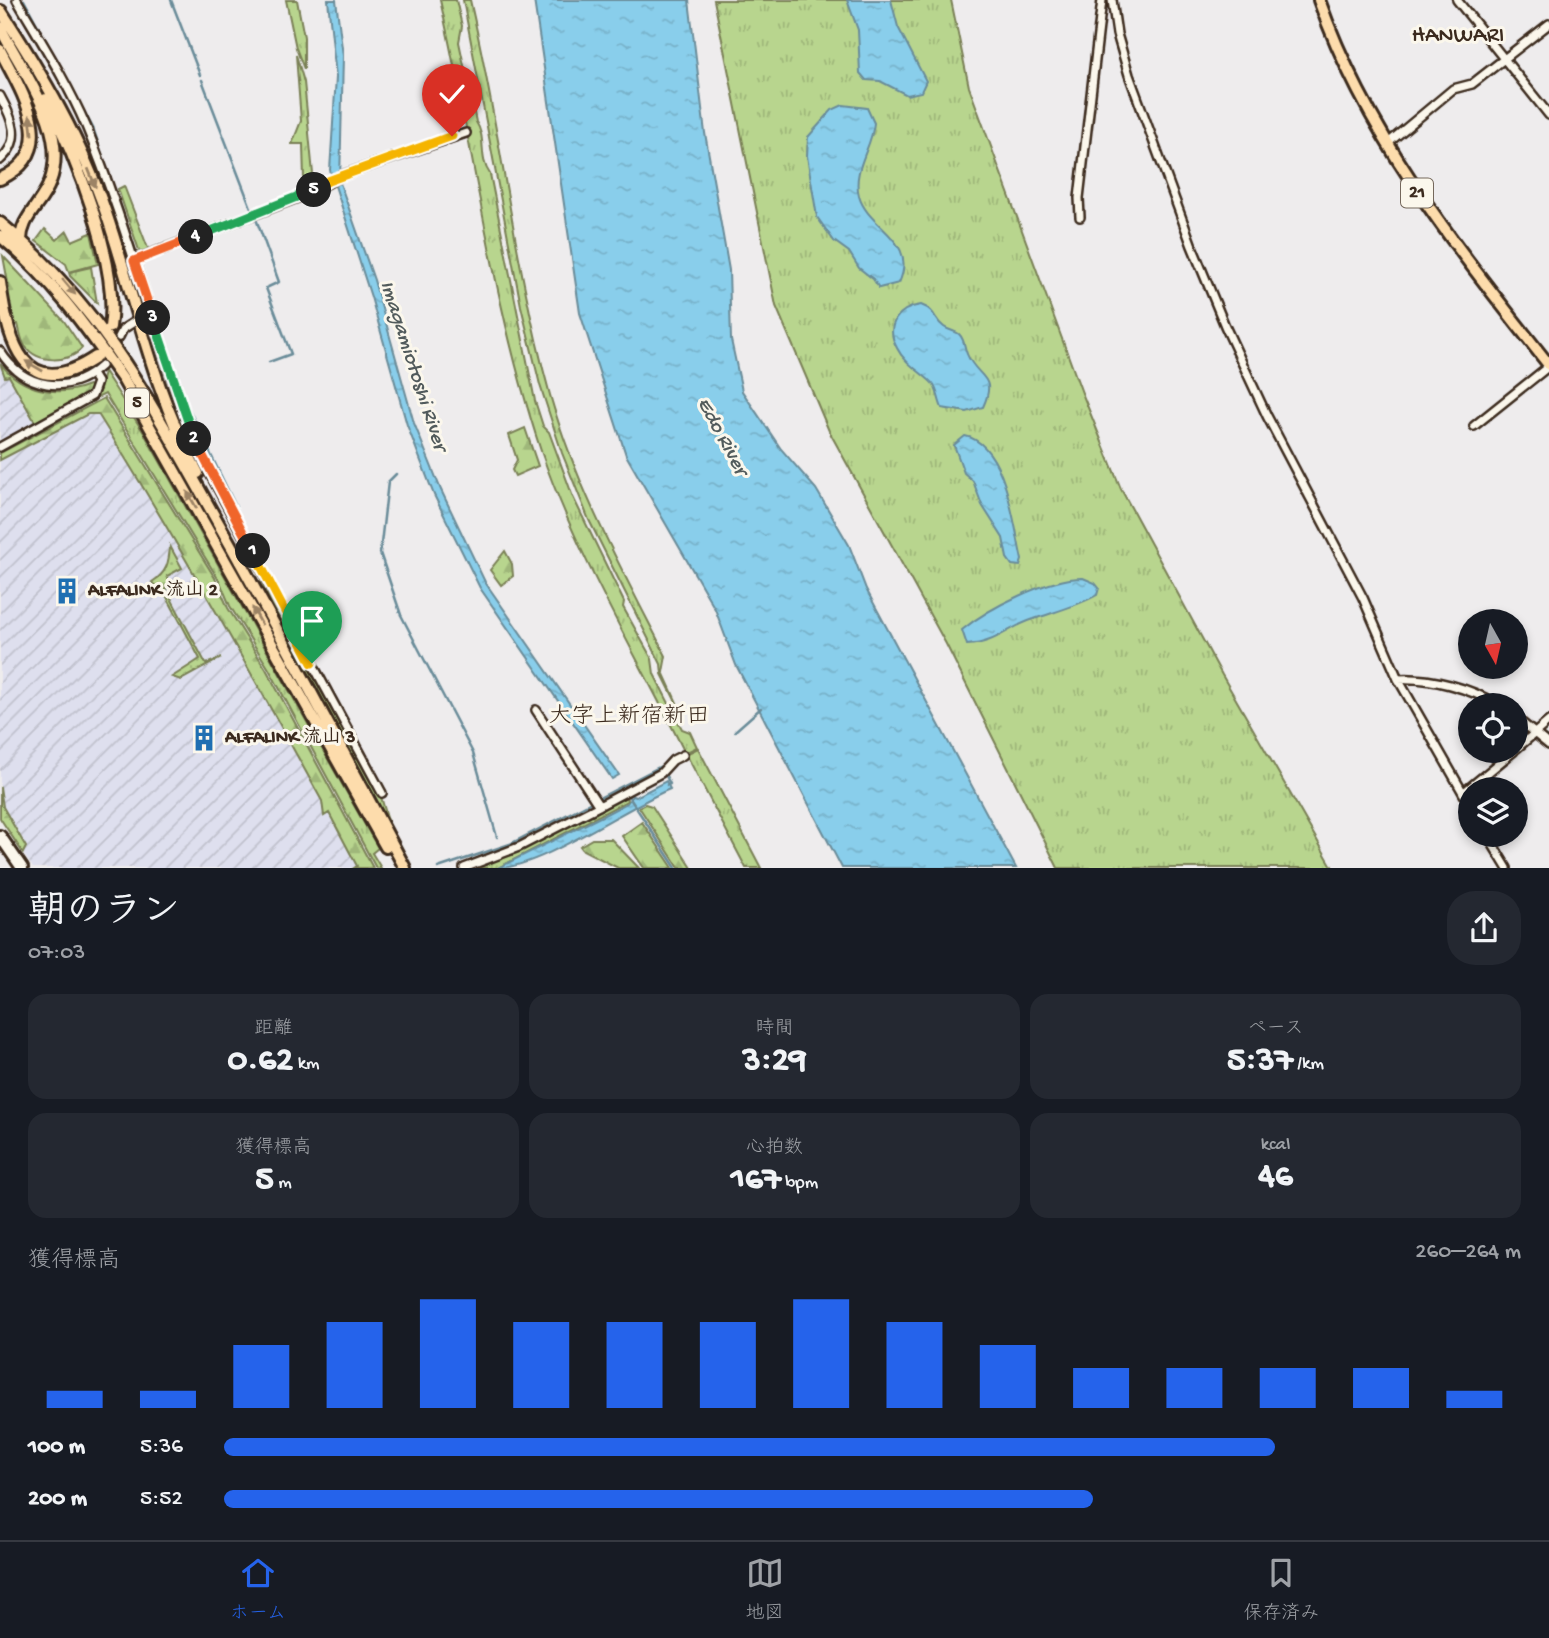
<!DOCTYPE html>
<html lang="ja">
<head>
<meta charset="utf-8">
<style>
  body { margin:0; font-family:"Gochi Hand","Klee One",sans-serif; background:#242831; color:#f1f3f6; height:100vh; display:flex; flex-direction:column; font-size:26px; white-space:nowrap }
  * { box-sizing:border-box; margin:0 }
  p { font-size:23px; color:#9ea1a6 }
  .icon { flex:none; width:38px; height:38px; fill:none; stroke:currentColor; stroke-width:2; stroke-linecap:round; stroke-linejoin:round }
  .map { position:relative; height:868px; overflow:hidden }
  .side { display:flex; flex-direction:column; background:#171b24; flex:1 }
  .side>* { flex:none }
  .needle { width:46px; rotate:172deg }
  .controls { position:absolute; left:1458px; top:609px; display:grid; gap:14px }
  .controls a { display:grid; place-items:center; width:70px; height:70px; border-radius:50%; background:#171b24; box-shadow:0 4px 10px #0003; font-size:35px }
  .pin { position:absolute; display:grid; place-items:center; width:60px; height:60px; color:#fff; margin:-72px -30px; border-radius:50% 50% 50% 0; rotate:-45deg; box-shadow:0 0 7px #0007 }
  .pin .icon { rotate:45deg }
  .km { position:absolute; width:35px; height:35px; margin:-18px; border-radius:50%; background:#222; color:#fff; font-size:19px; line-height:35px; text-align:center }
  .round { display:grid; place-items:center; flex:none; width:74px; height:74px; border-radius:28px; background:#242831 }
  .summary { display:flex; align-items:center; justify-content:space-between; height:119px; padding:0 28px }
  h1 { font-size:38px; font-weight:700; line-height:52px }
  .metrics { display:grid; grid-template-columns:repeat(3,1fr); gap:10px; height:119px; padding:7px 28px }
  .metrics div { display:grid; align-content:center; border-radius:18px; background:#242831; text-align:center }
  .metrics b { font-size:35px; font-weight:700 }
  .metrics small { font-size:19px; font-weight:400 }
  .metrics p { font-size:19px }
  .chart { height:196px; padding:14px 28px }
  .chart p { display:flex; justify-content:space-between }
  .chart svg { width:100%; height:126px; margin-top:7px; stroke:#2563eb; stroke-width:6 }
  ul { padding:0 28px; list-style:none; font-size:23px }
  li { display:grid; grid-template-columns:112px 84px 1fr; align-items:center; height:52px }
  li i { height:18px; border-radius:9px; background:#2563eb }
  .dock { display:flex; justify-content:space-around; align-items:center; height:98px; border-top:2px solid #363941; background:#171b24; font-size:19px; color:#9ea1a6 }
  .dock a { display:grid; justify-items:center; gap:4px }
  .dock .selected { color:#2563eb }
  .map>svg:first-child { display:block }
  .industrial { fill:url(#industrial-furrows) }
  .grass { fill:url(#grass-tufts); stroke:#7a8056; stroke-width:2 }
  .forest { fill:url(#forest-firs); stroke:#7a8056; stroke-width:2 }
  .garden { fill:url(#garden-dots); stroke:#7a8056; stroke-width:2 }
  .water { fill:url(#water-ripples); stroke:#6a8c99; stroke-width:2 }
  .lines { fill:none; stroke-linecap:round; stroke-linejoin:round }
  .stream { stroke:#6a8c99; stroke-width:2.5 }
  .street-casing { stroke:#3b2a1e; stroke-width:12 }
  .secondary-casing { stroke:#3b2a1e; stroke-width:16 }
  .primary-casing { stroke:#3b2a1e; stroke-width:16 }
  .street { stroke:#fbf7ec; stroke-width:7 }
  .secondary { stroke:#fbf7ec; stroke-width:10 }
  .primary { stroke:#fddcac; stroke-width:10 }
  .oneway { fill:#9c8365 }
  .split-1-casing { stroke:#fff; stroke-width:14 }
  .split-2-casing { stroke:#fff; stroke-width:14 }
  .split-3-casing { stroke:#fff; stroke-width:14 }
  .split-4-casing { stroke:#fff; stroke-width:14 }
  .split-5-casing { stroke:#fff; stroke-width:14 }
  .split-6-casing { stroke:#fff; stroke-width:14 }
  .split-1 { stroke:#f5b400; stroke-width:9 }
  .split-2 { stroke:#f0652b; stroke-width:9 }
  .split-3 { stroke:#22a559; stroke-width:9 }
  .split-4 { stroke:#f0652b; stroke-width:9 }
  .split-5 { stroke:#22a559; stroke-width:9 }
  .split-6 { stroke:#f5b400; stroke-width:9 }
  .labels { text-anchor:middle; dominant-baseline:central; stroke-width:6; stroke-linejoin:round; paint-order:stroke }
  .shield { fill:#fbf7ec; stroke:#75685c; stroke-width:2 }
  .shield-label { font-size:18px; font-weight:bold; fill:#3b2a1e }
  .poi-label { font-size:19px; font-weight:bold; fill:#3b2a1e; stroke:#fbf7ec; text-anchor:start }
  .water-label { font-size:21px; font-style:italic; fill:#525b5c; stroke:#fbf7ec }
  .quarter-label { font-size:23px; fill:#3b2a1e; stroke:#fbf7ec }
</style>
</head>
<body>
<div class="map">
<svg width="1549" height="868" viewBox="0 0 1549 868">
  <defs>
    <pattern id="industrial-furrows" width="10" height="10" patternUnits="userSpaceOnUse" patternTransform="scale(1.75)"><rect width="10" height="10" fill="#dedfee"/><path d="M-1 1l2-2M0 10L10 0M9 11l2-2" fill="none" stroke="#bfc0cc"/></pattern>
    <pattern id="grass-tufts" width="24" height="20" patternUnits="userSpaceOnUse" patternTransform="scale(1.75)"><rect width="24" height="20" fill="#b8d58e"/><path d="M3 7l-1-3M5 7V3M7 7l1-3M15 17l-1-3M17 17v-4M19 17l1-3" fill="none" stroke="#9fb77a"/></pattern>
    <pattern id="forest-firs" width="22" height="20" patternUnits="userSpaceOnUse" patternTransform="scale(1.75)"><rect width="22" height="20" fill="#b8d58e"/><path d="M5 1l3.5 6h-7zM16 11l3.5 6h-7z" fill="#9fb77a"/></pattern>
    <pattern id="garden-dots" width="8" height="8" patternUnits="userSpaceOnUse" patternTransform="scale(1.75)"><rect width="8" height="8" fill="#b8d58e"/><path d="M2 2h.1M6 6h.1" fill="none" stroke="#9fb77a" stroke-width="1.8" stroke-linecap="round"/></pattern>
    <pattern id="water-ripples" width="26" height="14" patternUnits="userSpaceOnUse" patternTransform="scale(1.75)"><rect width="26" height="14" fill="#89ceeb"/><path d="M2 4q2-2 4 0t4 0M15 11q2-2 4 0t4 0" fill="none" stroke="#77b1c9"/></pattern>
  </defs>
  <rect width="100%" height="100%" fill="#eeeced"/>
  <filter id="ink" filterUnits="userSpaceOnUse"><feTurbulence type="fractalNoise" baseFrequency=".0143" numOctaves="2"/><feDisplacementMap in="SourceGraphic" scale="14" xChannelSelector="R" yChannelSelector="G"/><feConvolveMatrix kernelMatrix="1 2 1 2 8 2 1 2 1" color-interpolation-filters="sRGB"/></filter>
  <g filter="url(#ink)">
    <!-- industrial -->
    <path class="industrial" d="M0 363 13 377 38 423 0 443Z
      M104 398 215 578 228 608 266 669 373 868H33L0 818V453Z"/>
    <!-- grass -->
    <path class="grass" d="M286 0H297L304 37V69L296 48Z
      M440 0H456L462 26 459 42 476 122C487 138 478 158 490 174L535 401 543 426 549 432 573 497 624 602 623 607 652 659 654 674 682 729 690 732 697 747 685 753C636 654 577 556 541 451 492 304 474 149 440 0Z
      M463 0H470C501 131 514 265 550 395 576 486 623 572 666 656L663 672 683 716 662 674 661 664 589 520 562 453 540 385 521 306Z
      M714 0H951L969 87 1082 393 1121 489 1222 675 1333 868H1058L946 644 829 431 776 306Z
      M296 55 304 82 313 174 309 189 304 179 303 144H292L301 121Z
      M124 186 149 251 216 227 141 256 118 189Z
      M91 267 97 303 70 276 69 272Z
      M96 331 137 390 258 605 145 408Z
      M104 371 144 433 378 848 372 853 381 868H376L269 669 230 606 220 582 105 394 95 399 100 390Z
      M264 580 381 797 393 837 272 607 261 581Z
      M698 748 761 868H746L686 754Z
      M626 794 627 801 498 868H474Z"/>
    <!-- forest -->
    <path class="forest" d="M45 229 57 240 67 231 72 241 91 233 98 264 69 272 66 264 36 241Z
      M3 256 64 321 82 348C69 363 38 364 25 346 21 340 20 332 18 324L9 325 5 289 9 288Z
      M0 363C22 391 56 398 89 385L93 387 86 397 0 443 35 422 9 376 5 377Z
      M104 398 215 578 228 608 266 669 373 868H354L357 866 329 813 324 816 322 801C250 670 177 540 98 414H88L0 460V453Z
      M525 428 538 466 515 476 512 470 517 460 509 435Z
      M505 551 512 564 513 576 501 585 490 570Z
      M0 787 3 807 26 847 23 853 0 818Z
      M645 804 652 806 692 868H679L639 807Z
      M642 822 669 862 673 868H644L622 836Z
      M592 839H611L639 868H618L583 850 580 846Z"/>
    <!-- garden -->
    <path class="garden" d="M170 546 182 568 167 576 170 583 165 587 206 664 221 658 181 680 172 677 200 659 160 584 155 586 152 582C167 573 169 562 170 546Z"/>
    <!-- water -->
    <path class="water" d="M328 0H336L343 56 340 183 374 280 414 423 441 490 485 582 619 775 612 779 480 588 434 495 407 425 371 297 330 170 336 77Z
      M534 0H689L705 133 729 270 731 340 742 391 781 449 816 489 849 545 866 589 1016 868H842L736 665 715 609 626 455 580 313Z
      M847 0H891L898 27 926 81 921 92 907 95 880 81 866 80 860 73 858 30Z
      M843 105 867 108 874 123C872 148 852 169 859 196 868 229 919 239 899 283L879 288 873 279 859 268 849 252 834 241 817 217 807 156 808 137 832 110Z
      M921 305C937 311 933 319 944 327 948 330 955 331 959 334 965 340 964 347 967 354 977 379 998 374 983 407L967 412 942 408C938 400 938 389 932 383 921 372 904 363 897 348 884 325 899 308 921 305Z
      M965 436C1006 444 1014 526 1022 560L1020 566 1012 565 1007 558 1003 538 982 505 973 481 964 473 954 445Z
      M1083 578 1095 583 1099 588 1097 595C1078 606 1054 612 1034 619 1006 628 997 643 967 645L962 630C988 608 1048 578 1083 578Z
      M666 781 670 789C626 807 541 868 498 868L604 815 627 803 632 796 636 797Z"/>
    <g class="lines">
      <!-- stream -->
      <path class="stream" d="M24 0 93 128 186 403 236 507
        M171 0 200 75
        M202 80 253 213
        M255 216 279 282 266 288 291 354 269 362
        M396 474 388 482 380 553 401 615 473 753 497 837
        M735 731 761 708
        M629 797 676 868
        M438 868 510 844 661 766 670 784 667 785"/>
      <!-- street casing -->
      <g class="street-casing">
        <path id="street" d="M17 0C41 41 67 82 86 126 131 235 158 351 203 461L382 793
          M1112 0 1117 34 1129 75 1192 246 1225 326 1267 416 1363 598 1398 679 1470 805
          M1457 0 1549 115
          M0 96C12 118 23 140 0 160
          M1387 144 1453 89 1472 84 1549 24
          M1080 217 1079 198 1102 0
          M134 260 308 194 343 175 466 133
          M119 337 123 329 134 322
          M0 351C24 389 68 396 101 366
          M1474 426 1549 366
          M0 447 92 396 97 382 92 374
          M1398 679C1430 677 1470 688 1498 705
          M536 710 599 806
          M1516 718 1549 745
          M1516 749 1549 721
          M1463 793 1514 751
          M1487 835 1507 868
          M464 868 519 847 599 806 661 773 673 760 683 755"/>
      </g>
      <!-- secondary casing -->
      <g class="secondary-casing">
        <path id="secondary" d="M0 836 22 868"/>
      </g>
      <!-- primary casing -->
      <g class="primary-casing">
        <path id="primary" d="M1319 0C1368 139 1459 251 1549 365
          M1 11C42 74 82 142 106 213 136 301 153 392 198 473
          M0 27C22 72 70 130 50 182 42 205 19 218 21 244
          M0 50C21 91 62 151 0 179
          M46 99C75 154 120 265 110 327
          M0 223C102 306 153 407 216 519 281 634 343 751 405 868
          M0 236C51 278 87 328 124 381L386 847
          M0 282C7 339 23 406 96 357"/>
      </g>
      <!-- street -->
      <use href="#street" class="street"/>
      <!-- secondary -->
      <use href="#secondary" class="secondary"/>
      <!-- primary -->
      <use href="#primary" class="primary"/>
    </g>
    <!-- one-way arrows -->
    <defs><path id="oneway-solid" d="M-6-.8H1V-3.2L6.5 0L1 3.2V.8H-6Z" transform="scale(1.75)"/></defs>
    <g class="oneway">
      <use href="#oneway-solid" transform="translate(31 125) rotate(-96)"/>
      <use href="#oneway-solid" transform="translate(92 178) rotate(68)"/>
      <use href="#oneway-solid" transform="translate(69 287) rotate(50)"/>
      <use href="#oneway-solid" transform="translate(34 366) rotate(-150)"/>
      <use href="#oneway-solid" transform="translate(192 500) rotate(-119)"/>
      <use href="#oneway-solid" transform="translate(257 616) rotate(-119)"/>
    </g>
  </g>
  <g class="lines" filter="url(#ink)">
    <!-- split-1 casing -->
    <g class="split-1-casing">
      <path id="split-1" d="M253 551 312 663"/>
    </g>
    <!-- split-2 casing -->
    <g class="split-2-casing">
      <path id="split-2" d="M194 439 253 551"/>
    </g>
    <!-- split-3 casing -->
    <g class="split-3-casing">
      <path id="split-3" d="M153 318 194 439"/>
    </g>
    <!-- split-4 casing -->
    <g class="split-4-casing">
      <path id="split-4" d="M153 318 134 261 196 237"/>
    </g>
    <!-- split-5 casing -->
    <g class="split-5-casing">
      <path id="split-5" d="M196 237 314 190"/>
    </g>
    <!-- split-6 casing -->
    <g class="split-6-casing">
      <path id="split-6" d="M314 190 328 181 452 136"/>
    </g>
    <!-- split-1 -->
    <use href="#split-1" class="split-1"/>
    <!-- split-2 -->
    <use href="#split-2" class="split-2"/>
    <!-- split-3 -->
    <use href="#split-3" class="split-3"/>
    <!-- split-4 -->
    <use href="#split-4" class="split-4"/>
    <!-- split-5 -->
    <use href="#split-5" class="split-5"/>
    <!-- split-6 -->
    <use href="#split-6" class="split-6"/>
  </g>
  <!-- icons -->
  <defs>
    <g id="building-bare" transform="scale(2.1)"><path d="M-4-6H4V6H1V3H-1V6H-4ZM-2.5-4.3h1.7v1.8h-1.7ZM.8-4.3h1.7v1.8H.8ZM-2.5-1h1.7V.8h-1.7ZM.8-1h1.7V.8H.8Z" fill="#1f6fb2" stroke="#fbf7ec" stroke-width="2.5" paint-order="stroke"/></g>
  </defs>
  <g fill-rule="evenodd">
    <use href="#building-bare" x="67" y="591"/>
    <use href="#building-bare" x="204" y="738"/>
  </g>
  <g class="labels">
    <!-- shield labels -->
    <g class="shield">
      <rect x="1401" y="178.5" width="32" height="29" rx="5"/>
      <rect x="125" y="388.5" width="24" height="29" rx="5"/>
    </g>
    <g class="shield-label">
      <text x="1417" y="193">21</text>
      <text x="137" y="403">5</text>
    </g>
    <!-- poi labels -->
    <g class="poi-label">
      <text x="88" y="591">ALFALINK 流山 2</text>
      <text x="225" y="738">ALFALINK 流山 3</text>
    </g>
    <!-- water labels -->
    <g class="water-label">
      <text transform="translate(412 366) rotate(72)">Imagamiotoshi River</text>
      <text transform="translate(721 437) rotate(62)">Edo River</text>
    </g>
    <!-- quarter labels -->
    <g class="quarter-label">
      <text x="1458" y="36">HANWARI</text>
      <text x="629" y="717">大字上新宿新田</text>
    </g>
  </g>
</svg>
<div class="controls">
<a><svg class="needle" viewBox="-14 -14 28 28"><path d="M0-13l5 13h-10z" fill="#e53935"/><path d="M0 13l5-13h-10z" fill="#9ea1a6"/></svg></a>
<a><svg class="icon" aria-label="locate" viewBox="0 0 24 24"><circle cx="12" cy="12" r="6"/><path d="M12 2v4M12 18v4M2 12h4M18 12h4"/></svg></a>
<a><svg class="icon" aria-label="layers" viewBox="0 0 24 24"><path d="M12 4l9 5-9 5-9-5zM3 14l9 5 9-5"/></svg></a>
</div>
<div class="pin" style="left:312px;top:663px;background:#1e9e55"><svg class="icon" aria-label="arrive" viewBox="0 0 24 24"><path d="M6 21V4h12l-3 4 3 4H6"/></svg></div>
<div class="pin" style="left:452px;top:136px;background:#d93025"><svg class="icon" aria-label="check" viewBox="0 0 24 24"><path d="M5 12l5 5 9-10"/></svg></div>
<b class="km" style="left:253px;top:551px">1</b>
<b class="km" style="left:194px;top:439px">2</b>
<b class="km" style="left:153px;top:318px">3</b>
<b class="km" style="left:196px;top:237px">4</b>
<b class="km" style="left:314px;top:190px">5</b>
</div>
<section class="side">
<div class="summary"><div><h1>朝のラン</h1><p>07:03</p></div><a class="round"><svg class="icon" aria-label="share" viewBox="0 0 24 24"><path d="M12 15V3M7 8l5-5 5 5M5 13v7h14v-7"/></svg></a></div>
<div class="metrics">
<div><p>距離</p><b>0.62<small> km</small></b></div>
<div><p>時間</p><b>3:29</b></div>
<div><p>ペース</p><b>5:37<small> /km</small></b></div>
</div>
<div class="metrics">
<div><p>獲得標高</p><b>5<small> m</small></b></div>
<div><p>心拍数</p><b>167<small> bpm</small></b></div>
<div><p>kcal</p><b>46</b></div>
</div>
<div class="chart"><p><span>獲得標高</span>260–264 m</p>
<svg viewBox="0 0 160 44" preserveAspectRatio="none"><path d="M5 44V38M15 44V38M25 44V22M35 44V14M45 44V6M55 44V14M65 44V14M75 44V14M85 44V6M95 44V14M105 44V22M115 44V30M125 44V30M135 44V30M145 44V30M155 44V38"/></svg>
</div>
<ul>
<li><b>100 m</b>5:36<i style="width:81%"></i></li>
<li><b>200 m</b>5:52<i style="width:67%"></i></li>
</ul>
</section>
<nav class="dock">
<a class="selected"><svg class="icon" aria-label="home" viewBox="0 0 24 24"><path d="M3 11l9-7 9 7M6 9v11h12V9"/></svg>ホーム</a>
<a><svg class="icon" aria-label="map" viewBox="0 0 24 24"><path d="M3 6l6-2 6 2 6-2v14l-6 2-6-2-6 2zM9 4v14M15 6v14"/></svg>地図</a>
<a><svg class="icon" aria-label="saved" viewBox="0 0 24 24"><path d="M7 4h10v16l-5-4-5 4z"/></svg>保存済み</a>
</nav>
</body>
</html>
